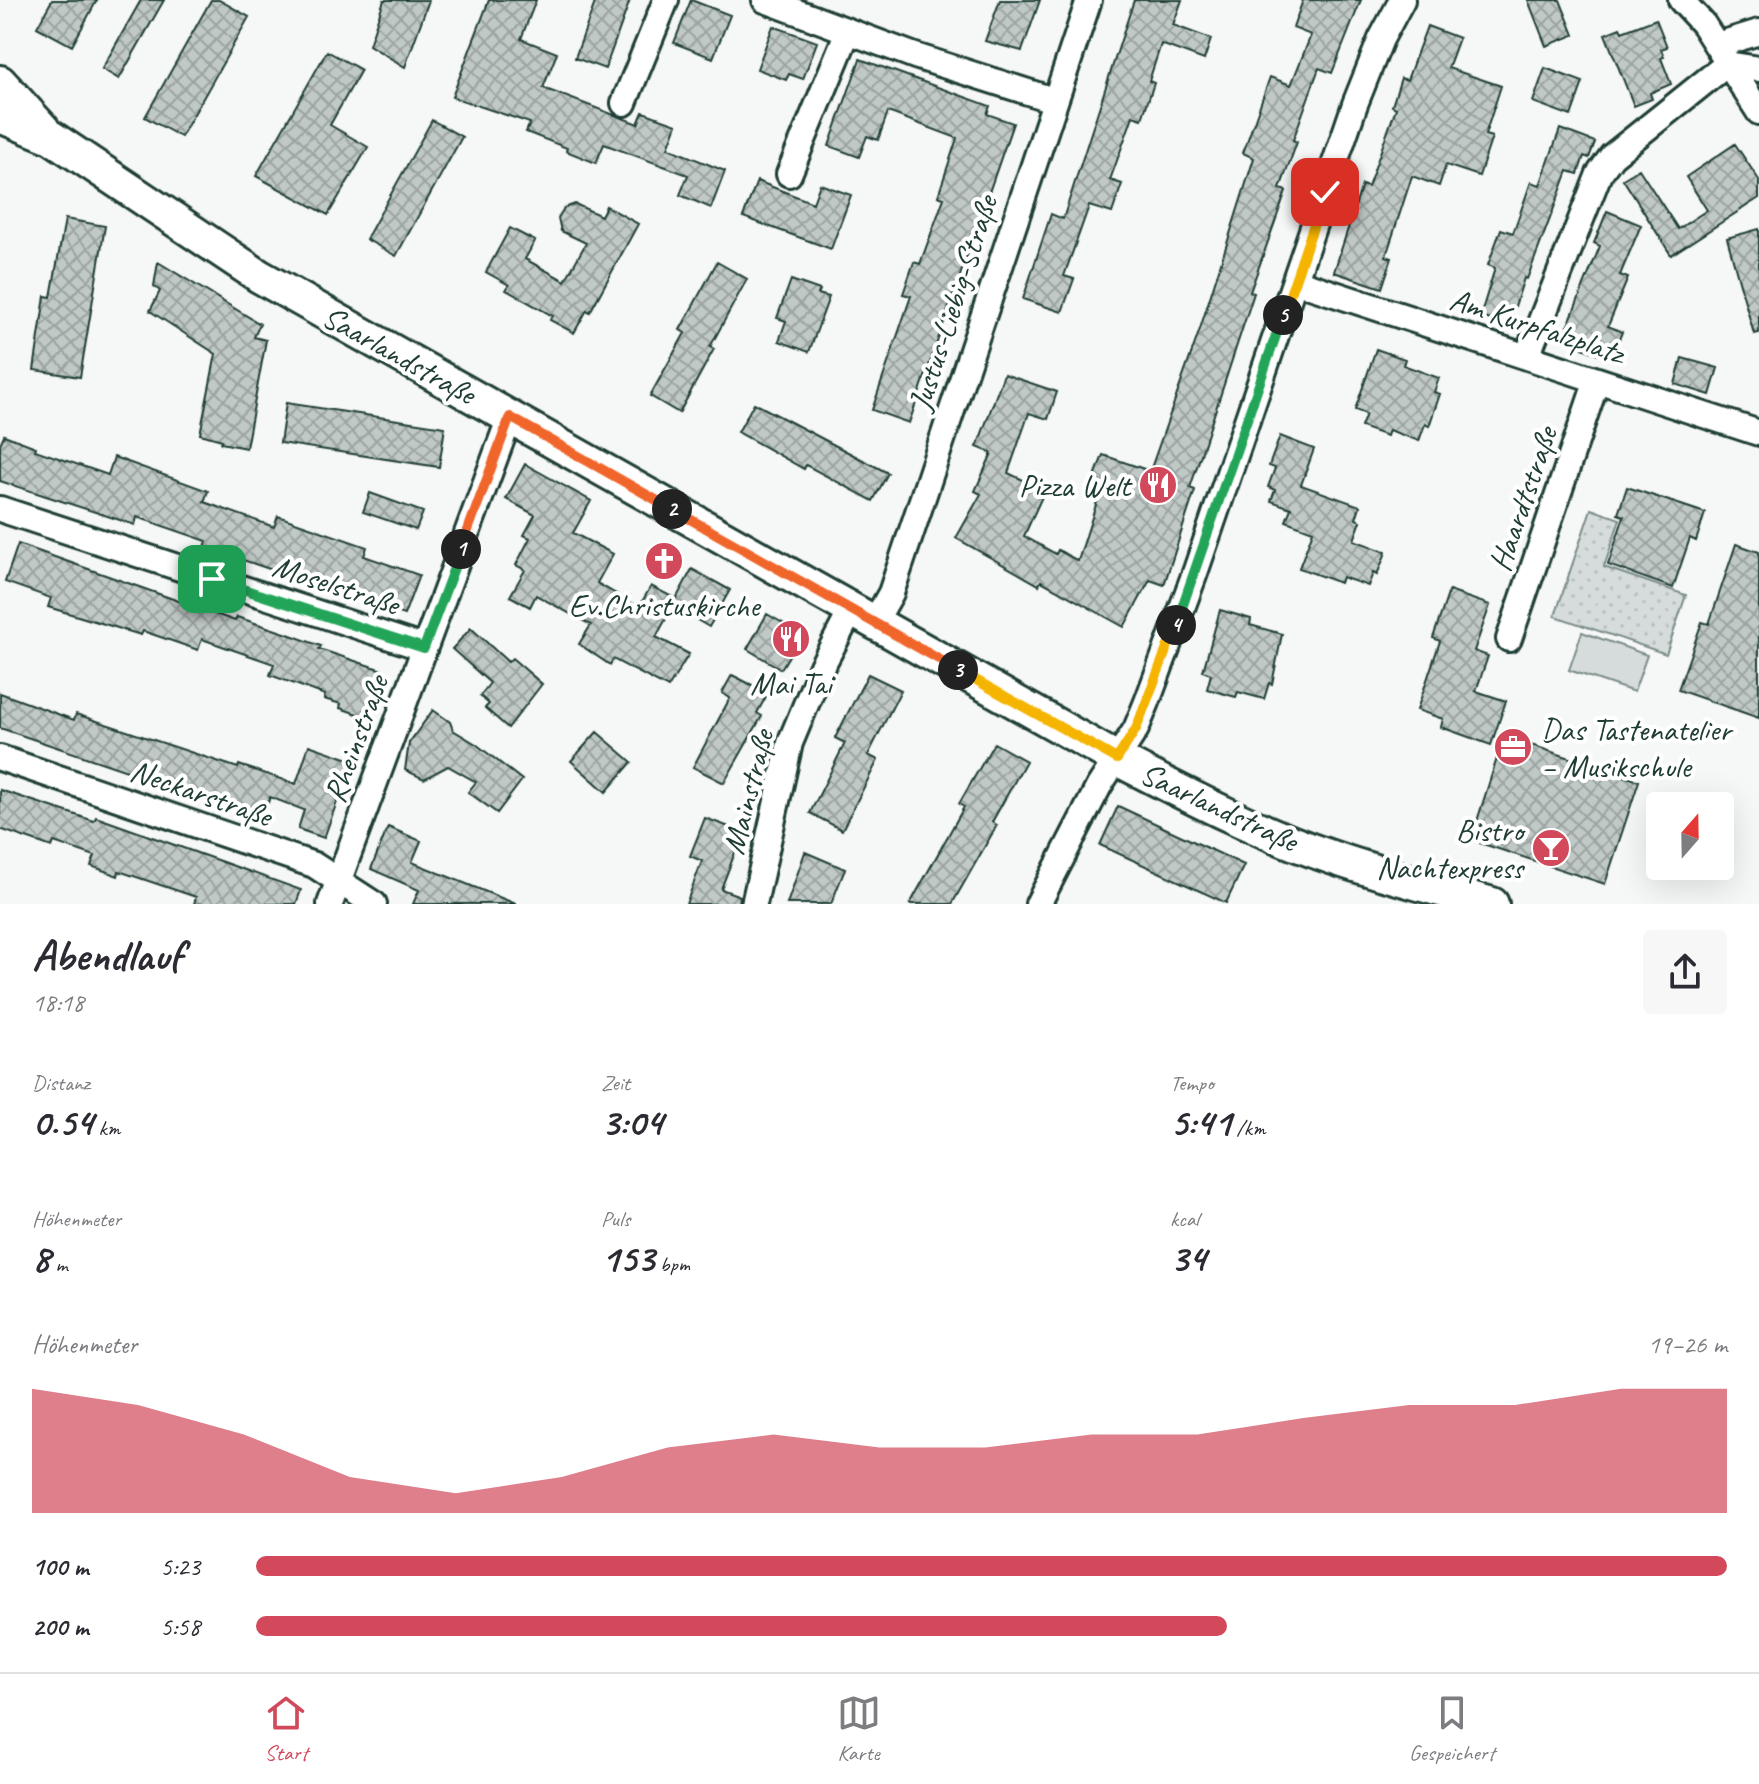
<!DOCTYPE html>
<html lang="de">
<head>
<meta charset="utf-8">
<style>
  body { margin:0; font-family:Caveat,sans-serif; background:#f7f7f7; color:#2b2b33; height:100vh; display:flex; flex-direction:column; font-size:30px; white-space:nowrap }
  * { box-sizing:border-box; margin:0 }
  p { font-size:26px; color:#7c7c81 }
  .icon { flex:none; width:44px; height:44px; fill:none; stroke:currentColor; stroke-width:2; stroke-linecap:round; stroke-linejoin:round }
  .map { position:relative; height:904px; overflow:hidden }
  .panel { display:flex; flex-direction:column; background:#fff; flex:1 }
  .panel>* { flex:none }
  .needle { width:52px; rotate:20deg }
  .controls { position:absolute; left:1646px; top:792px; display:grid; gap:16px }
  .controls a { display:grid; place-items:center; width:88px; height:88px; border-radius:8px; background:#fff; box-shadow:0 8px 32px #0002; font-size:40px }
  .pin { position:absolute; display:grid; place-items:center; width:68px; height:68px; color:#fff; margin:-34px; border-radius:16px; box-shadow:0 4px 12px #0006 }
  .km { position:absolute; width:40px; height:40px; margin:-20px; border-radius:50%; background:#222; color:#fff; font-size:22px; line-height:40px; text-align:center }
  .round { display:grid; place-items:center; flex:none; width:84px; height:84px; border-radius:8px; background:#f7f7f7 }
  .head { display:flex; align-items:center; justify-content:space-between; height:136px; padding:0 32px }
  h1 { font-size:44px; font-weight:700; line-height:60px }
  .metrics { display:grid; grid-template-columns:repeat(3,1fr); gap:12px; height:136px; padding:8px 32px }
  .metrics div { display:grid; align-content:center }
  .metrics b { font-size:40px; font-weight:700 }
  .metrics small { font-size:22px; font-weight:400 }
  .metrics p { font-size:22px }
  .chart { height:224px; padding:16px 32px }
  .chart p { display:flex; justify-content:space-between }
  .chart svg { width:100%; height:144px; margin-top:8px; fill:#d1495b; opacity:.7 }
  ul { padding:0 32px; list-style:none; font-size:26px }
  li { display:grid; grid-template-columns:128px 96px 1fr; align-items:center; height:60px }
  li i { height:20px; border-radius:10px; background:#d1495b }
  .dock { display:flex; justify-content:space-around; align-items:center; height:112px; border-top:2px solid #e1e1e2; background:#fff; font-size:22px; color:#7c7c81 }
  .dock a { display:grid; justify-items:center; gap:4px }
  .dock .on { color:#d1495b }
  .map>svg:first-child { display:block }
  .grass { fill:url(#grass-dots); stroke:#7a8c88; stroke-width:2 }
  .park { fill:#d6dcdb; stroke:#7a8c88; stroke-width:2 }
  .building { fill:url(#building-cross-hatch); stroke:#1f3d34; stroke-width:2 }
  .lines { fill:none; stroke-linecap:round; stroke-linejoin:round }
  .street-casing { stroke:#1f3d34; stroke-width:30 }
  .secondary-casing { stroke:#1f3d34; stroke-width:38 }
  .street { stroke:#fff; stroke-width:24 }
  .secondary { stroke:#fff; stroke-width:32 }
  .split-1-casing { stroke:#fff; stroke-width:16 }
  .split-2-casing { stroke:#fff; stroke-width:16 }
  .split-3-casing { stroke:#fff; stroke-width:16 }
  .split-4-casing { stroke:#fff; stroke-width:16 }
  .split-5-casing { stroke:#fff; stroke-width:16 }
  .split-6-casing { stroke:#fff; stroke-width:16 }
  .split-1 { stroke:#22a559; stroke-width:10 }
  .split-2 { stroke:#f0652b; stroke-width:10 }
  .split-3 { stroke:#f0652b; stroke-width:10 }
  .split-4 { stroke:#f5b400; stroke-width:10 }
  .split-5 { stroke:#22a559; stroke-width:10 }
  .split-6 { stroke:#f5b400; stroke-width:10 }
  .labels { text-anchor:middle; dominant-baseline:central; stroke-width:8; stroke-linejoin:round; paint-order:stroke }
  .street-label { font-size:32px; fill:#1f3d34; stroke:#fff }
  .poi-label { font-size:32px; fill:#1f3d34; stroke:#fff; text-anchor:end }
</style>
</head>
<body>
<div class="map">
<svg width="1759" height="904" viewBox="0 0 1759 904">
  <defs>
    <pattern id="grass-dots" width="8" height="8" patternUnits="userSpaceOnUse" patternTransform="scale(2)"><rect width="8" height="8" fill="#d6dcdb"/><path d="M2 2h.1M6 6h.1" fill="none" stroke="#b7bebd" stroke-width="1.8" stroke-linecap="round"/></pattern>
    <pattern id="building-cross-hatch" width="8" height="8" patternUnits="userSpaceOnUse" patternTransform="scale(2)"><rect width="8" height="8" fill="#c0c9c6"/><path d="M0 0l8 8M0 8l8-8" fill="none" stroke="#9ba4a2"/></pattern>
  </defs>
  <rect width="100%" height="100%" fill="#f6f7f7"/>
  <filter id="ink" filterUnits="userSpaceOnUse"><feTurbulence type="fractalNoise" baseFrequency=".0125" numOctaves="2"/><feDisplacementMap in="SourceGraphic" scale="16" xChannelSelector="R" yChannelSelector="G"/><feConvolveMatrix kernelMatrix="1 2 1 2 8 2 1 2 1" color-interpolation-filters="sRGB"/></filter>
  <g filter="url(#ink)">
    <!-- grass -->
    <path class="grass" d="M1591 509 1620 519 1604 567 1686 595 1666 654 1555 616Z"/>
    <!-- park -->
    <path class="park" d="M1582 632 1647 655 1634 692 1569 670Z"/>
    <!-- building -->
    <path class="building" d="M52 0H97L72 46 37 27Z
      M141 0H164L119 79 102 69Z
      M211 0H219L249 17 181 137 145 117Z
      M384 0H429L405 67 369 45Z
      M489 0H536L521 39 557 53 543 88 638 124 643 112 677 124 668 148 725 171 711 208 680 195 688 175 604 144 596 163 566 151 567 148 526 132 530 123 452 97Z
      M596 0H630L605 69 575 58Z
      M691 0 730 15 713 58 674 43Z
      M1000 0H1040L1022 51 985 41Z
      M1134 0H1182L1173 25 1211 39 1204 60 1161 44 1149 81 1154 83 1142 119 1133 116 1110 180 1122 184 1112 213 1089 206 1064 276 1074 279 1062 312 1023 299 1051 214 1063 219Z
      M1303 0H1361L1332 73 1319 68 1293 140 1297 142 1280 189 1286 191 1250 292 1254 293 1190 488 1195 490 1164 585 1150 580 1124 627 1041 581 1039 585 956 538 981 494 975 491 992 453 977 447 1004 374 1057 392 1048 419 1029 413 1008 473 1045 490 1024 536 1056 554 1058 550 1078 561 1103 483 1094 479 1103 455 1150 471 1200 329 1254 158 1243 153 1270 77 1291 85 1311 35 1293 28Z
      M1528 0H1560L1574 35 1546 46Z
      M1656 19 1667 47 1661 49 1664 57 1661 58 1671 84 1650 93 1652 99 1634 106 1605 34 1620 28 1622 32Z
      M773 26 817 42 803 79 789 74 786 80 757 69Z
      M1427 26 1459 38 1448 68 1501 86 1485 135 1492 137 1479 176 1446 165 1439 186 1412 176 1386 256 1392 258 1382 288 1334 272 1362 185 1368 187 1396 108 1392 106 1401 78 1407 80Z
      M327 51 361 70 330 125 368 147 328 215 256 176Z
      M860 59 990 106 987 114 1013 123 909 423 872 410 911 296 903 294 914 262 920 264 944 198 938 196 957 138 888 112 878 140 867 136 859 157 829 146Z
      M1545 68 1583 82 1571 116 1533 102Z
      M432 120 462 137 396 256 366 239Z
      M1560 129 1595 142 1589 158 1584 156 1578 174 1568 171 1527 279 1524 278 1509 325 1480 317 1495 268 1488 265 1501 229 1513 233 1531 182 1540 185Z
      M1735 144 1759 180V198L1671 255 1623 179 1639 169 1678 229 1707 210 1686 177Z
      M757 181 813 203 820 184 851 195 831 249 743 217Z
      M575 204 601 216 606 206 638 224 590 312 587 310 574 333 550 320 553 316 506 290 509 285 486 272 510 228 535 241 525 259 565 281 586 243 561 231 558 218 564 208Z
      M1607 211 1641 225 1620 275 1628 278 1608 326 1622 332 1611 359 1562 340 1600 246 1594 243Z
      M65 219 105 226 80 377 34 370 45 296 51 297Z
      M1759 229V333L1754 334 1727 238Z
      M158 262 260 324 254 337 266 340 246 448 221 443 222 440 200 434 216 354 150 311 160 291 154 286Z
      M717 262 747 279 710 347 714 349 679 413 650 396 685 333 680 330Z
      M791 280 820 290 818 294 829 297 809 352 779 341 786 321 777 318Z
      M1376 349 1405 359 1403 365 1439 378 1434 392 1440 394 1429 426 1425 424 1419 441 1389 430 1387 436 1361 427 1366 414 1355 410Z
      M1682 358 1718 368 1710 395 1675 384Z
      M286 403 445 427 439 467 280 443Z
      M754 403 888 473 873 501 806 465 804 469 738 432Z
      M4 435 36 447 35 450 108 475 114 457 208 491 204 502 274 527 278 516 367 547 364 556 419 575 404 615 205 547 207 541 137 517 135 525 0 481V444Z
      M1280 436 1314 449 1301 485 1360 506 1356 519 1361 521 1354 540 1386 552 1377 575 1373 573 1368 586 1342 577 1340 583 1299 568 1313 531 1286 521 1291 508 1271 501 1275 490 1268 487 1275 468 1269 466Z
      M525 464 591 501 573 533 613 554 597 583 639 607 651 586 676 599 692 569 730 590 709 627 673 606 656 637 689 654 668 688 613 659 610 665 579 644 591 625 536 595 530 607 510 596 525 570 516 565 530 538 524 535 535 515 506 499Z
      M1627 487 1705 513 1696 541 1690 538 1673 588 1608 565 1624 516 1618 514Z
      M370 493 423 512 416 530 363 512Z
      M18 544 235 621 237 617 285 633 321 646 319 649 382 670 366 717 340 708 341 704 324 699 325 695 270 675 274 664 202 639 198 650 143 631 141 635 48 607 51 598 5 582Z
      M1736 544 1759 552V718L1678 690 1702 622 1709 624Z
      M1449 591 1490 605 1474 651 1488 656 1476 691 1506 701 1491 745 1441 727 1443 719 1417 710 1440 641 1433 638Z
      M1220 610 1251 619 1250 625 1282 634 1272 684 1269 683 1264 699 1238 692 1236 697 1207 689 1211 674 1203 671Z
      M767 614 802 634 781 669 747 649Z
      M471 628 508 662 512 658 542 684 508 728 485 708 489 704 480 696 490 683 452 649Z
      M868 674 901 690 868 755 878 760 842 830 810 813 845 743 835 738Z
      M732 675 768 693 757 713 762 716 724 783 693 767 730 698 722 693Z
      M0 693 74 720 76 714 238 768 239 765 296 784 309 745 352 760 324 838 298 829 304 810 270 797 263 817 0 728Z
      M433 710 450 722 453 730 476 744 522 780 497 813 468 792 476 782 448 766 424 779 405 770 409 743Z
      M597 732 632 762 606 792 571 761Z
      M1504 736 1639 781 1605 884 1471 840Z
      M994 743 1026 761 992 822 997 825 952 904H910L964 807 959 804Z
      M0 790 94 821 96 817 301 890 296 904H194L196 897 119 871 118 876 91 866 95 856 54 842 52 847 0 829Z
      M1118 806 1244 865 1226 903 1100 845Z
      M705 818 743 832 721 889 740 896 739 904H686L702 861 690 856Z
      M388 827 421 841 412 862 516 904H413L419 890 371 869Z
      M805 852 845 869 831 904H787Z"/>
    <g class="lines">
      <!-- street casing -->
      <g class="street-casing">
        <path id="street" d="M765 0 915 56 1053 100
          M1681 0 1703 24 1759 112
          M1717 45 1759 32
          M1727 64 1759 69
          M624 103 666 0
          M789 174 848 31
          M1295 281 1759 433
          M1527 356 1599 174 1612 156 1727 64
          M0 509 424 648
          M874 623 891 593 1089 0
          M1509 639 1597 380
          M0 758 314 865 374 904
          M330 904 510 417
          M754 904 790 743 822 666 851 611
          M1038 904 1099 786 1136 729 1147 702 1195 573 1355 104 1381 39 1402 0"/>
      </g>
      <!-- secondary casing -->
      <g class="secondary-casing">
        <path id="secondary" d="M0 82 43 129
          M0 116 51 137 259 276 1117 759C1185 794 1255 831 1328 856 1382 875 1438 889 1492 904"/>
      </g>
      <!-- street -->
      <use href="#street" class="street"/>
      <!-- secondary -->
      <use href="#secondary" class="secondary"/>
    </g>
  </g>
  <g class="lines" filter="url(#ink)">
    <!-- split-1 casing -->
    <g class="split-1-casing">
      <path id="split-1" d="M212 579 424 648 461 549"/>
    </g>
    <!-- split-2 casing -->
    <g class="split-2-casing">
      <path id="split-2" d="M461 549 510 417 672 509"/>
    </g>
    <!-- split-3 casing -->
    <g class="split-3-casing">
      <path id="split-3" d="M672 509 958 670"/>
    </g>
    <!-- split-4 casing -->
    <g class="split-4-casing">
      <path id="split-4" d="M958 670 1117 759 1136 729 1176 625"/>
    </g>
    <!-- split-5 casing -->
    <g class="split-5-casing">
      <path id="split-5" d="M1176 625 1283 315"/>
    </g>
    <!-- split-6 casing -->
    <g class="split-6-casing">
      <path id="split-6" d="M1283 315 1325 192"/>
    </g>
    <!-- split-1 -->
    <use href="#split-1" class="split-1"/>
    <!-- split-2 -->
    <use href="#split-2" class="split-2"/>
    <!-- split-3 -->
    <use href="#split-3" class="split-3"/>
    <!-- split-4 -->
    <use href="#split-4" class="split-4"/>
    <!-- split-5 -->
    <use href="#split-5" class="split-5"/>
    <!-- split-6 -->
    <use href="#split-6" class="split-6"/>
  </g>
  <!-- icons -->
  <defs>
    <g id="restaurant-disc" transform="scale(2)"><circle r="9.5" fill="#d1495b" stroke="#fff"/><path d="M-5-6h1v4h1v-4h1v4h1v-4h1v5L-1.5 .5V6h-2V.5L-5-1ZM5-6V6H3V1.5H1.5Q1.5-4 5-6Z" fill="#fff"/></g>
    <g id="church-disc" transform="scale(2)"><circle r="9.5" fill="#d1495b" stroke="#fff"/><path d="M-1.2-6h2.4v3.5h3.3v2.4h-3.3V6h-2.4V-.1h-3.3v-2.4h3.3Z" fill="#fff"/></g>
    <g id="office-disc" transform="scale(2)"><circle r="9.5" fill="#d1495b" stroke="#fff"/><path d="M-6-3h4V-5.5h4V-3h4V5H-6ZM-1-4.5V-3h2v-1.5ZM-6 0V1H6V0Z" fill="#fff"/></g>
    <g id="bar-disc" transform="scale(2)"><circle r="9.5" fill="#d1495b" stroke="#fff"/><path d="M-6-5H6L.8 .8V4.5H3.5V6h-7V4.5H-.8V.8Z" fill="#fff"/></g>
  </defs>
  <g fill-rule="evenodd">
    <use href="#restaurant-disc" x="1158" y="485"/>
    <use href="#church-disc" x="664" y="561"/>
    <use href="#restaurant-disc" x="791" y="639"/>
    <use href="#office-disc" x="1513" y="747"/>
    <use href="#bar-disc" x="1551" y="848"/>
  </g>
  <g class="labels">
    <!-- street labels -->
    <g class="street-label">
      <text transform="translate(953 303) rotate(-72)">Justus-Liebig-Straße</text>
      <text transform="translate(1537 326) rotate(18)">Am Kurpfalzplatz</text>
      <text transform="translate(399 355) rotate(29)">Saarlandstraße</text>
      <text transform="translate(1523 499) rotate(-71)">Haardtstraße</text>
      <text transform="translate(336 585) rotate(18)">Moselstraße</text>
      <text transform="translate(356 739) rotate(-70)">Rheinstraße</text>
      <text transform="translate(748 792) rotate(-76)">Mainstraße</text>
      <text transform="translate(201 793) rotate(19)">Neckarstraße</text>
      <text transform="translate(1219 807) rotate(25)">Saarlandstraße</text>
    </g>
    <!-- poi labels -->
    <g class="poi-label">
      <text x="1130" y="485">Pizza Welt</text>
      <text x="664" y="605" text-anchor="middle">Ev.Christuskirche</text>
      <text x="791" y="683" text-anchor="middle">Mai Tai</text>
      <text x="1541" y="729" text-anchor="start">Das Tastenatelier<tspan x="1541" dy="37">– Musikschule</tspan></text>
      <text x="1523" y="830">Bistro<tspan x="1523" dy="37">Nachtexpress</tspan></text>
    </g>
  </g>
</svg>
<div class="controls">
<a><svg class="needle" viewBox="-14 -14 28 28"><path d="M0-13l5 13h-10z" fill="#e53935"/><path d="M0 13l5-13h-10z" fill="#7c7c81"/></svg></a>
</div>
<div class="pin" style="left:212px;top:579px;background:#1e9e55"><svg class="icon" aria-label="arrive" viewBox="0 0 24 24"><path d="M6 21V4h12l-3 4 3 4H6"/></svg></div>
<div class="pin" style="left:1325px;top:192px;background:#d93025"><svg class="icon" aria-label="check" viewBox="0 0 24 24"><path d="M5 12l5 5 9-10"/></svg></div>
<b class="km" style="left:461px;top:549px">1</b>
<b class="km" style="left:672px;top:509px">2</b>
<b class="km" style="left:958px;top:670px">3</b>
<b class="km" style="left:1176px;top:625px">4</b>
<b class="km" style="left:1283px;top:315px">5</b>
</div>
<section class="panel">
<div class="head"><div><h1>Abendlauf</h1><p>18:18</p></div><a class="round"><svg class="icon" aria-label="share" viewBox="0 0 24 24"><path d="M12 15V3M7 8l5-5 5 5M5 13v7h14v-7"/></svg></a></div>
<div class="metrics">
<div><p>Distanz</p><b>0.54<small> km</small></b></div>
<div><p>Zeit</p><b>3:04</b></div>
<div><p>Tempo</p><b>5:41<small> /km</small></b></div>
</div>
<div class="metrics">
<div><p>Höhenmeter</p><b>8<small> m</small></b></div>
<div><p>Puls</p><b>153<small> bpm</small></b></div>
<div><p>kcal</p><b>34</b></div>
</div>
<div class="chart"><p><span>Höhenmeter</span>19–26 m</p>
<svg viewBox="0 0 160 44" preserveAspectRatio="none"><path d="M0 44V6L10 11L20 20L30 33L40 38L50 33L60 24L70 20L80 24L90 24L100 20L110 20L120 15L130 11L140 11L150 6L160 6V44z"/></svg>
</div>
<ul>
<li><b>100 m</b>5:23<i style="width:100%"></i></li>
<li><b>200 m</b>5:58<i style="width:66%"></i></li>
</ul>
</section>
<nav class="dock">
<a class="on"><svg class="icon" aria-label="home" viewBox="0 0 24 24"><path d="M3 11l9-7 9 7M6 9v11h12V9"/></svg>Start</a>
<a><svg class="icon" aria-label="map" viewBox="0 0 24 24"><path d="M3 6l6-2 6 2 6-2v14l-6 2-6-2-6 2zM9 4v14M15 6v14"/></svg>Karte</a>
<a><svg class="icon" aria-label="saved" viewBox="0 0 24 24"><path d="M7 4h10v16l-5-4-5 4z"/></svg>Gespeichert</a>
</nav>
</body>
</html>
